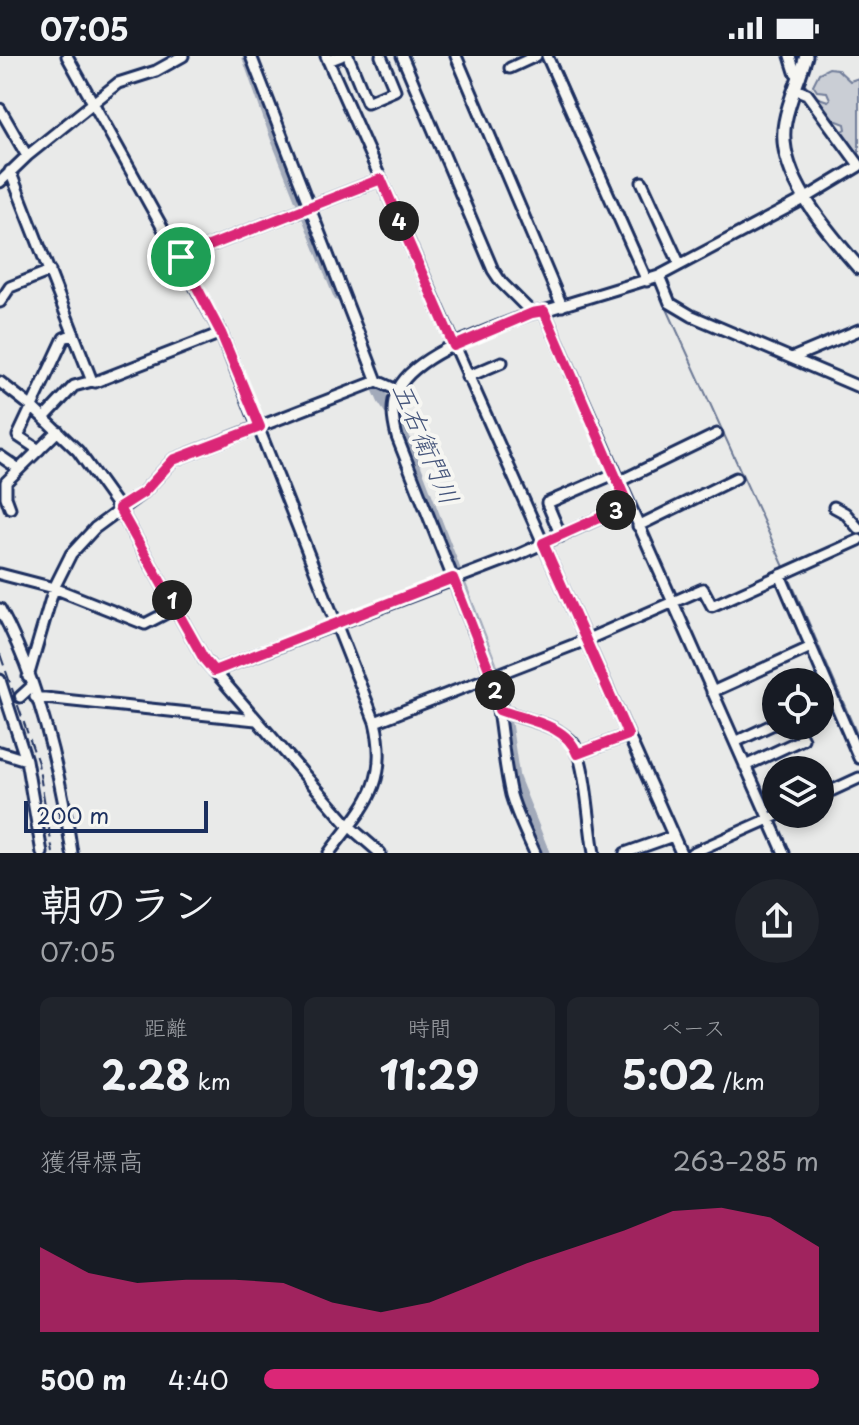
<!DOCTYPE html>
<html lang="ja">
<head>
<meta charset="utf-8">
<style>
  body { margin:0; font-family:"Playpen Sans","Klee One",sans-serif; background:#20242c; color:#f1f3f6; height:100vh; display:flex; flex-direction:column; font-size:30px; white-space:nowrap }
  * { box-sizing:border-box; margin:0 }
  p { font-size:26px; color:#9ea1a6 }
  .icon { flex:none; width:44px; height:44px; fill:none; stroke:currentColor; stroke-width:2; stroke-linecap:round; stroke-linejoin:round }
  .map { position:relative; height:797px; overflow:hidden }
  .side { display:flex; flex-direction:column; background:#171b24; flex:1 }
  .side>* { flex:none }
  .controls { position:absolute; left:762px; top:612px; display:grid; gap:16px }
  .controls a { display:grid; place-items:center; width:72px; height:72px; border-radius:50%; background:#171b24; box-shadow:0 4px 12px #0003; font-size:40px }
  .scale { position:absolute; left:24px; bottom:20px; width:184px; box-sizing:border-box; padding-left:8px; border:4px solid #1b2f5e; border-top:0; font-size:22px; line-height:28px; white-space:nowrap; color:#1b2f5e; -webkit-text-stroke:6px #f6f6f2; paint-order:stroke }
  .pin { position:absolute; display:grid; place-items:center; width:68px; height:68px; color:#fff; margin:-34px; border:4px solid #fff; border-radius:50%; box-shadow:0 2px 8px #0007 }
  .km { position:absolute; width:40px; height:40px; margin:-20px; border-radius:50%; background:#222; color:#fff; font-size:22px; line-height:40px; text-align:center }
  .round { display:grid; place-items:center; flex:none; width:84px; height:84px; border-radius:42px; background:#20242c }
  .headline { display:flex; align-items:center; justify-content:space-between; height:136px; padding:0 40px }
  h1 { font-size:44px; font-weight:700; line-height:60px }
  .metrics { display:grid; grid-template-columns:repeat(3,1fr); gap:12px; height:136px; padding:8px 40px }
  .metrics div { display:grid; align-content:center; border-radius:12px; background:#20242c; text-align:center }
  .metrics b { font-size:40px; font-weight:700 }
  .metrics small { font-size:22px; font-weight:400 }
  .metrics p { font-size:22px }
  .chart { height:224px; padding:16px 40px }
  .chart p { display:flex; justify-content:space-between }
  .chart svg { width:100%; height:144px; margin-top:8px; fill:#db2777; opacity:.7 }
  ul { padding:0 40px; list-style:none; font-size:26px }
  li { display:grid; grid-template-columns:128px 96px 1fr; align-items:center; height:60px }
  li i { height:20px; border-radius:10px; background:#db2777 }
  .status { display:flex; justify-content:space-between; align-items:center; height:56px; padding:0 40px; background:#171b24; direction:ltr }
  .status svg { height:22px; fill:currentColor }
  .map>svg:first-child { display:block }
  .green { fill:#caced5; stroke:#727e9a; stroke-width:2 }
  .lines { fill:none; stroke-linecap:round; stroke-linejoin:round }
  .stream { stroke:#6c7995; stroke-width:2 }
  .river { stroke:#a2aaba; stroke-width:11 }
  .minor-casing { stroke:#1b2f5e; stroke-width:15 }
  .major-casing { stroke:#1b2f5e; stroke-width:17 }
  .minor { stroke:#f6f6f2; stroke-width:9 }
  .major { stroke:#f6f6f2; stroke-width:11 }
  .rail { stroke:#1b2f5e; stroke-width:2; stroke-dasharray:12 6; stroke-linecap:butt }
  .route-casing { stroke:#fff; stroke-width:16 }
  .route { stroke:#db2777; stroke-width:10 }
  .labels { text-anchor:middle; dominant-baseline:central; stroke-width:8; stroke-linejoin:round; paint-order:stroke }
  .water-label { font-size:26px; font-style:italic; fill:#44547a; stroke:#f6f6f2 }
</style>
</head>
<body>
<div class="status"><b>07:05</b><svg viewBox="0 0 49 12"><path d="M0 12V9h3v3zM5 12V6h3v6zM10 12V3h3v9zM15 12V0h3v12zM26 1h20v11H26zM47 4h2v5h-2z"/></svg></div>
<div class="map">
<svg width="859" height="797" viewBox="0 0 859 797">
  <rect width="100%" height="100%" fill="#e9eae9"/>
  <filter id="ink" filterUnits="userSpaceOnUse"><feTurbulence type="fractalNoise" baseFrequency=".0125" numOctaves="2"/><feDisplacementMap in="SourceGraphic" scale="16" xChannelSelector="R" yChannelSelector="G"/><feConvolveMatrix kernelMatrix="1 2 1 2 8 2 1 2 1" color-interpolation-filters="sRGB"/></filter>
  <g filter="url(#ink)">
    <!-- green -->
    <path class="green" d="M829 12 837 13 850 25 859 22V99L841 76 846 73 845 68 832 63 816 41 828 45 830 43 827 36 817 35 813 29 819 17Z"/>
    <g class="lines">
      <!-- stream -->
      <path class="stream" d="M554 0 651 218
        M806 29 814 40
        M654 224 785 513
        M788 519 859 683"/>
      <!-- river -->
      <path class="river" d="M248 2 276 82 339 240
        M372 319 383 344 399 368 501 633 514 722 544 797"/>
      <!-- minor casing -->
      <g class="minor-casing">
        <path id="minor" d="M67 0 221 277 375 666C390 728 364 750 329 797
          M251 0 377 325 397 334
          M326 0 681 797
          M348 0 367 46 395 34 381 0
          M402 0 493 214 501 226 532 257
          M456 0 562 250
          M547 0 647 225
          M790 0 795 16 800 21
          M328 5 341 0
          M510 12 536 0
          M795 33 807 38 859 109
          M0 53 27 100
          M10 115 92 325 74 330 44 362
          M0 126 27 100 118 27 156 15 183 0
          M642 126 680 209
          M181 201 381 123
          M659 220 670 247 692 260 859 331
          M0 246 10 231 50 215
          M544 255 784 797
          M792 302 859 274
          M467 321 502 306
          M92 325 95 326 221 277
          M0 326 32 351 78 395 119 452 204 603 349 770 380 797
          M39 394 18 380 64 282 74 278
          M0 400 19 413
          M618 426 717 378
          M834 451 845 457 859 473
          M10 452 6 441V426L58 375
          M638 470 736 422
          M561 480 547 447 614 418
          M0 518 54 532 145 568 176 552
          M780 519 859 702
          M0 553C40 627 60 714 72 797
          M214 615 518 499 628 449
          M28 621 54 532 71 498 95 472 144 436 173 404 377 325
          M0 624 26 704 42 797
          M712 636 811 591
          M20 641 32 630
          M35 641 256 664
          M499 654C515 660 546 667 558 675 562 678 570 683 573 687 586 704 589 772 594 797
          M375 666 586 584 703 533 712 550 859 484
          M735 686 776 667
          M0 696 26 704
          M577 698 628 679
          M745 710 803 683 796 670
          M820 740 859 722
          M535 797C526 778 517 759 511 739 502 700 501 660 492 621L397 381C393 365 390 348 398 333 417 296 495 272 532 257L544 255 659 220 806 142 859 110
          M625 797 673 780
          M692 797 780 758"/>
      </g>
      <!-- major casing -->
      <g class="major-casing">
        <path id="major" d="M806 0C800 22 789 43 785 66 775 117 827 175 859 212"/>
      </g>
      <!-- minor -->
      <use href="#minor" class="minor"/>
      <!-- major -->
      <use href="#major" class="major"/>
      <!-- rail -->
      <path class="rail" d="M0 598 38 707 53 797"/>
    </g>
  </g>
  <g class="lines" filter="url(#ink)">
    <!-- route casing -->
    <g class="route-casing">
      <path id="route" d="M381 123 454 290 532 257 544 255 628 449 543 487 628 679 577 698C567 668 526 664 499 654L492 621 453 522 214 615 204 603 119 452 144 436 173 404 260 371 221 277 181 201Z"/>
    </g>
    <!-- route -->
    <use href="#route" class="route"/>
  </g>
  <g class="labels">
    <!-- water labels -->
    <g class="water-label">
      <text transform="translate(427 387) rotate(67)">五右衛門川</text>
    </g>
  </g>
</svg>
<div class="controls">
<a><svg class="icon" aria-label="locate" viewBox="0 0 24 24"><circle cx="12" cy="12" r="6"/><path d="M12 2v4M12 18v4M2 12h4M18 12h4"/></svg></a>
<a><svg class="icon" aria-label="layers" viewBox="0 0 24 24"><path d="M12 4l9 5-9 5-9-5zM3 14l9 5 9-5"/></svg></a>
</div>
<div class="scale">200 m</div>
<div class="pin" style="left:181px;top:201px;background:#1e9e55"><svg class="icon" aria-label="arrive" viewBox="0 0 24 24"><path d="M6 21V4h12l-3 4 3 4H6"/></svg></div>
<b class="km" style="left:172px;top:544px">1</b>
<b class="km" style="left:495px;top:634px">2</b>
<b class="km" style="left:616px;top:454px">3</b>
<b class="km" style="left:399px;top:165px">4</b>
</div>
<section class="side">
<div class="headline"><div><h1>朝のラン</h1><p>07:05</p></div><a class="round"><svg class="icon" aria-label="share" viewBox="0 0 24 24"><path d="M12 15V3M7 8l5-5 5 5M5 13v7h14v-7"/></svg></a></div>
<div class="metrics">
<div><p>距離</p><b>2.28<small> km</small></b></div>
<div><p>時間</p><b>11:29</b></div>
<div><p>ペース</p><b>5:02<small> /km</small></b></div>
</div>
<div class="chart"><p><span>獲得標高</span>263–285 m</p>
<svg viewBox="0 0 160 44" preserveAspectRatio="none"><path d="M0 44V18L10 26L20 29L30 28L40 28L50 29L60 35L70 38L80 35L90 29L100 23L110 18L120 13L130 7L140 6L150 9L160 18V44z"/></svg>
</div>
<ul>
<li><b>500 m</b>4:40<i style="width:100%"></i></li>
</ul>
</section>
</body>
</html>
